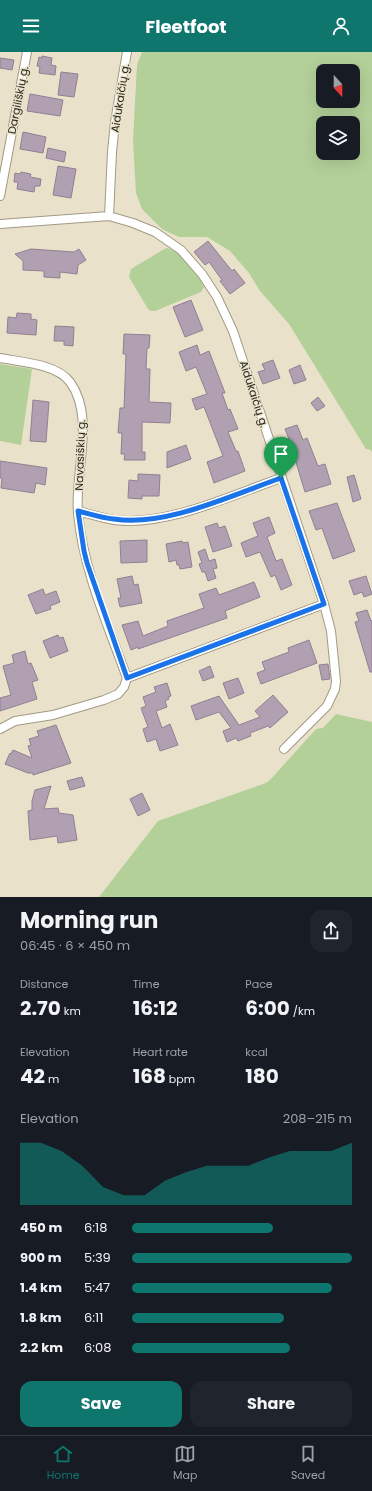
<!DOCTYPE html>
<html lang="en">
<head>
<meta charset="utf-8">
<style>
  body { margin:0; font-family:Poppins,sans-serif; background:#20242c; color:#f1f3f6; height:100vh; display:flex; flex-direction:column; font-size:15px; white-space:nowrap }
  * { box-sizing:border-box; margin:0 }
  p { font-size:13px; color:#9ea1a6 }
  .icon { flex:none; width:22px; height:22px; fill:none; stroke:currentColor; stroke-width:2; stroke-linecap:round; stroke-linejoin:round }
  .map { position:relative; height:845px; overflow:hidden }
  .sheet { display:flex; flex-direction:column; background:#171b24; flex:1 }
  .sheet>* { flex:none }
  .needle { width:26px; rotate:159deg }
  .tools { position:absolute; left:316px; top:12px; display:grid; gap:8px }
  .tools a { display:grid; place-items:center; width:44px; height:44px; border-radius:8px; background:#171b24; box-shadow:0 4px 16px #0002; font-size:20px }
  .pin { position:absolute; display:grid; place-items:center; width:34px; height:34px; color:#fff; margin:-41px -17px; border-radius:50% 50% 50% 0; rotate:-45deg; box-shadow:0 0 4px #0007 }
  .pin .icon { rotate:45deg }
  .round { display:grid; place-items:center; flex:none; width:42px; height:42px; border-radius:12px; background:#20242c }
  .overview { display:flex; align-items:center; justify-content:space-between; height:68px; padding:0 20px }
  h1 { font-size:22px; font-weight:700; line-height:30px }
  .stats { display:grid; grid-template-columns:repeat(3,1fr); gap:6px; height:68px; padding:4px 20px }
  .stats div { display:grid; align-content:center }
  .stats b { font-size:20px; font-weight:700 }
  .stats small { font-size:11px; font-weight:400 }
  .stats p { font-size:11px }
  .chart { height:112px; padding:8px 20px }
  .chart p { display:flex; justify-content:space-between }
  .chart svg { width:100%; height:72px; margin-top:4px; fill:#0f766e; opacity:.7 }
  .button { display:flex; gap:8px; margin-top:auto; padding:8px 20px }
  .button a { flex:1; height:46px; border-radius:12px; background:#0f766e; color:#fff; font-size:16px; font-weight:700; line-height:46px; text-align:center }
  .button a+a { background:#20242c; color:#f1f3f6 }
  ul { padding:0 20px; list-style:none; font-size:13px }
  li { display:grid; grid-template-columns:64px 48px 1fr; align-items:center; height:30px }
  li i { height:10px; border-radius:5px; background:#0f766e }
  header { display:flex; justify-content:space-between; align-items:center; height:52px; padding:0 20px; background:#0f766e; color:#fff; font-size:18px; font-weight:700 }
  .tab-bar { display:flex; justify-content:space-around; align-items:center; height:56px; border-top:1px solid #363941; background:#171b24; font-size:11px; color:#9ea1a6 }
  .tab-bar a { display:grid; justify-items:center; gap:2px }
  .tab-bar .on { color:#0f766e }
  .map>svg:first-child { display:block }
  .green { fill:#b3d099; fill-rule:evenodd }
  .building { fill:#b1a0b2; stroke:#908092 }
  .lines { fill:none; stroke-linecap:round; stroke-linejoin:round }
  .street-casing { stroke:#a19a84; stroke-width:10 }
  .street { stroke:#fff; stroke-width:8 }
  .route-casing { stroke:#fff; stroke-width:8 }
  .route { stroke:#1a73e8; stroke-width:5 }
  .labels { text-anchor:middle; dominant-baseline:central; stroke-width:3; stroke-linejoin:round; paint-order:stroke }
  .street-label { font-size:11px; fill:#2b281f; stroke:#e9e1ca }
</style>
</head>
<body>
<header><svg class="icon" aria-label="menu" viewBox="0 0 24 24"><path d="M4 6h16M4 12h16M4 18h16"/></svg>Fleetfoot<svg class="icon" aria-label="person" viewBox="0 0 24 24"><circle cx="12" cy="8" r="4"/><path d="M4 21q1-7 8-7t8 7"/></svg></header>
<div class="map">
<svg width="372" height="845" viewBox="0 0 372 845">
  <rect width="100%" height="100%" fill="#e9e1ca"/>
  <!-- green -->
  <path class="green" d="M142 0H372V401L371 398 366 397 289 272 260 239 249 221 230 199 207 185H179L162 177 142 157 136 141 133 89 137 13ZM323 19H353V49H323ZM323 71H353V101H323Z
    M166 196C179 197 199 223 204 235L201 240 155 259H151L148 257 129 225 131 217Z
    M0 312 32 317 21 393 0 389Z
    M336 662 372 670V845H99L158 769 266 731 270 728 316 677 323 676Z"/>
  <!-- building -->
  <path class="building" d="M42 4 52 6 51 13 56 14 55 23 39 21 40 15 37 14 39 5 42 6Z
    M0 6 14 8 12 18 0 16Z
    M61 20 78 22 74 45 58 43Z
    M30 42 63 48 60 64 27 59Z
    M23 80 46 85 43 101 20 97Z
    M48 96 66 100 64 110 46 106Z
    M58 114 76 117 71 146 53 143Z
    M21 120 31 122 30 125 41 127 40 134H35L34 140 17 137 18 130H14L15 121 20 122Z
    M208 189 232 219 234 217 245 231 230 242 220 229 222 228 209 210 205 213 194 200Z
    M31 197 74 200 79 197 86 208 78 213 77 222 60 220V226L44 225V219L23 218V209L15 202Z
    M191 248 203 278 185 285 173 255Z
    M17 261 31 262V267L37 268 36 283 7 281 8 265 16 266Z
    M55 274 74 275 73 294 64 293V289H54Z
    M124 282 150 283 149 296H147L146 317H150L149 350 171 351 170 371 142 370V400H145V408H124L125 402H121L122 381H118L120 356H124L126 302H123Z
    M197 293 200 303 209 299 225 341H222L228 358 230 357 238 377 228 380 236 399H238L245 419 214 431 207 410 223 404 204 355 196 358 192 347 207 342 196 315 186 319 179 300Z
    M273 308 280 326 263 332 258 320 265 318 262 312Z
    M300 313 306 328 294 332 289 318Z
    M318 345 325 354 317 359 311 351Z
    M33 348 49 350 46 390 30 389Z
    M297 373 303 388 307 386 318 414 325 412 331 432 305 440 295 407 291 409 285 394 291 392 285 377Z
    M186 393 191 407 167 416V400Z
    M0 409 47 416 45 433 36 431 34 441 1 436 2 426H0Z
    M138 422 160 423 159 444H142V447L128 446 129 428 138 429Z
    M354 423 361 447 353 450 347 425Z
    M337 451 355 499 333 507 322 476 316 478 309 459Z
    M269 465 275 481 267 485 276 509 282 507 292 533 281 538 275 523 271 525 260 500 246 505 241 491 258 484 253 471Z
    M217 471 219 476 225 474 232 494 213 500 205 475Z
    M147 488V510L121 511 120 489Z
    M182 489 183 491 188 490 192 515 180 517 179 513H177L176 508 169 510 166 492Z
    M205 497 209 509 215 507 217 516 213 517 216 526 208 529 205 520H202L199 512 202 511 198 500Z
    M132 524 134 533 138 532 142 551 120 555 118 546H121L117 527Z
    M366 524 372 542 364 545 362 540 354 543 349 529Z
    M254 530 260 545 225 559 227 566 138 597V595L131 598 122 573 138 569 143 584 168 574 167 569 204 556 199 542 216 536 219 543Z
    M43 537 45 543 56 539 60 550 50 554 51 557 36 562 28 543Z
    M367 558 371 569 372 568V620H370L355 570 359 569 356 561Z
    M58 583 59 586 63 585 68 599 50 606 43 589Z
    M309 588 317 611 261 632 257 621 265 618 262 610 289 600 288 596Z
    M25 599 28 612 31 611 38 628 32 630 37 647 0 659V646L11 643 3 614 14 611 12 603Z
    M328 612 330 627 322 628 319 613Z
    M210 614 214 625 203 629 199 619Z
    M238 626 244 641 229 647 223 631Z
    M167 631 171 644 168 645 169 647 165 649 167 655 156 659 162 676 170 672 178 693 160 699 156 687 147 690 143 677 148 675 141 656 146 654 143 645 156 640 154 635Z
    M273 643 288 660 270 676 268 674 250 681 251 684 238 689 236 686 227 690 223 679 231 676 219 660 196 668 191 654 219 644 239 673 260 665 255 659Z
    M56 673 71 711 33 723V721H28L5 712 10 701 11 702 13 698 32 706 28 694 31 693 29 687 39 684 37 679Z
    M82 725 85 734 70 738 67 729Z
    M51 734 44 757 58 756 59 761 73 763 77 788 58 791 57 784 30 788 28 759 32 758V749L35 738Z
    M142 741 150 758 138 764 130 747Z"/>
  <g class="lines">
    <!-- street casing -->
    <g class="street-casing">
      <path id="street" d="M0 144 27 0
        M109 164 112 100 115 70 127 0
        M0 172 109 164 133 171 155 180 181 198 202 222 217 245 233 279 324 552 331 579 336 629 335 637 327 654 284 697
        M0 306C21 310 57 312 70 330 96 365 74 421 78 461 83 518 108 573 127 626L324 552
        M78 459C90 462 102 466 114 468 166 475 232 443 281 426
        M0 677 15 669 53 663 104 648 118 642 124 635 127 626"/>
    </g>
    <!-- street -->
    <use href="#street" class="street"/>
  </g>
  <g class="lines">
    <!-- route casing -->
    <g class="route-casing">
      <path id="route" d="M281 426 324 552 127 626 87 511 84 499 78 459C90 462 102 466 114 467 166 475 232 443 281 426Z"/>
    </g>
    <!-- route -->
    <use href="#route" class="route"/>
  </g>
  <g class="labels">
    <!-- street labels -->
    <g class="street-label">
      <text transform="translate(120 46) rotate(-81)">Aidukaičių g.</text>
      <text transform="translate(18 48) rotate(-79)">Dargiliškių g.</text>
      <text transform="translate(254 342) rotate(72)">Aidukaičių g.</text>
      <text transform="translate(80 403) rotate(-88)">Navasiškių g.</text>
    </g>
  </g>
</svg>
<div class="tools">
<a><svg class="needle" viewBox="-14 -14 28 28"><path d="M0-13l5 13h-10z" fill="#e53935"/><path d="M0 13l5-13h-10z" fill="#9ea1a6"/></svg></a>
<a><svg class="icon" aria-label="layers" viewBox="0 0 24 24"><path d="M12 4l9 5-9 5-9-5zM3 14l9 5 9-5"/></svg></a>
</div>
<div class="pin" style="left:281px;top:426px;background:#1e9e55"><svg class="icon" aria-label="arrive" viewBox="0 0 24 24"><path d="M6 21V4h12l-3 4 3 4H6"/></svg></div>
</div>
<section class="sheet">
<div class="overview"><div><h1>Morning run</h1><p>06:45 · 6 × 450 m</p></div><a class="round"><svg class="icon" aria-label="share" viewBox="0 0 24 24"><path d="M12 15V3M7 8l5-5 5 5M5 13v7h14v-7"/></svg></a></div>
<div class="stats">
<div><p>Distance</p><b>2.70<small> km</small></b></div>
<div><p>Time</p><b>16:12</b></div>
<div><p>Pace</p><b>6:00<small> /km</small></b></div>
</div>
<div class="stats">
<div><p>Elevation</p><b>42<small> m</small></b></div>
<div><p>Heart rate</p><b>168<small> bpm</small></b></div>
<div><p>kcal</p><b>180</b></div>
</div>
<div class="chart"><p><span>Elevation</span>208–215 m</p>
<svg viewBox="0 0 160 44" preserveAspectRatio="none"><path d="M0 44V6L10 6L20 11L30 20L40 33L50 38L60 38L70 29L80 24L90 20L100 20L110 20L120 15L130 11L140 11L150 11L160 6V44z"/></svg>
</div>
<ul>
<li><b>450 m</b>6:18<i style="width:64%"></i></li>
<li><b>900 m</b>5:39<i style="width:100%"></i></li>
<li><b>1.4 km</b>5:47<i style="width:91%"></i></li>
<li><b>1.8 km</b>6:11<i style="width:69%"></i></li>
<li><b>2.2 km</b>6:08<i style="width:72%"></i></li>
</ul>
<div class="button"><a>Save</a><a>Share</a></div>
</section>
<nav class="tab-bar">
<a class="on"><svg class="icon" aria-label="home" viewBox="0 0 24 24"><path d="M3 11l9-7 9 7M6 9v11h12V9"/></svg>Home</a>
<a><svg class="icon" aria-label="map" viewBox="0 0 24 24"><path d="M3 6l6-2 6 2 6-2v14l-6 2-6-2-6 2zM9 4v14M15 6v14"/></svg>Map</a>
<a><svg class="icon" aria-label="saved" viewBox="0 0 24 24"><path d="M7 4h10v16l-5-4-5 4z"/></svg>Saved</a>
</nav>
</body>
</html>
